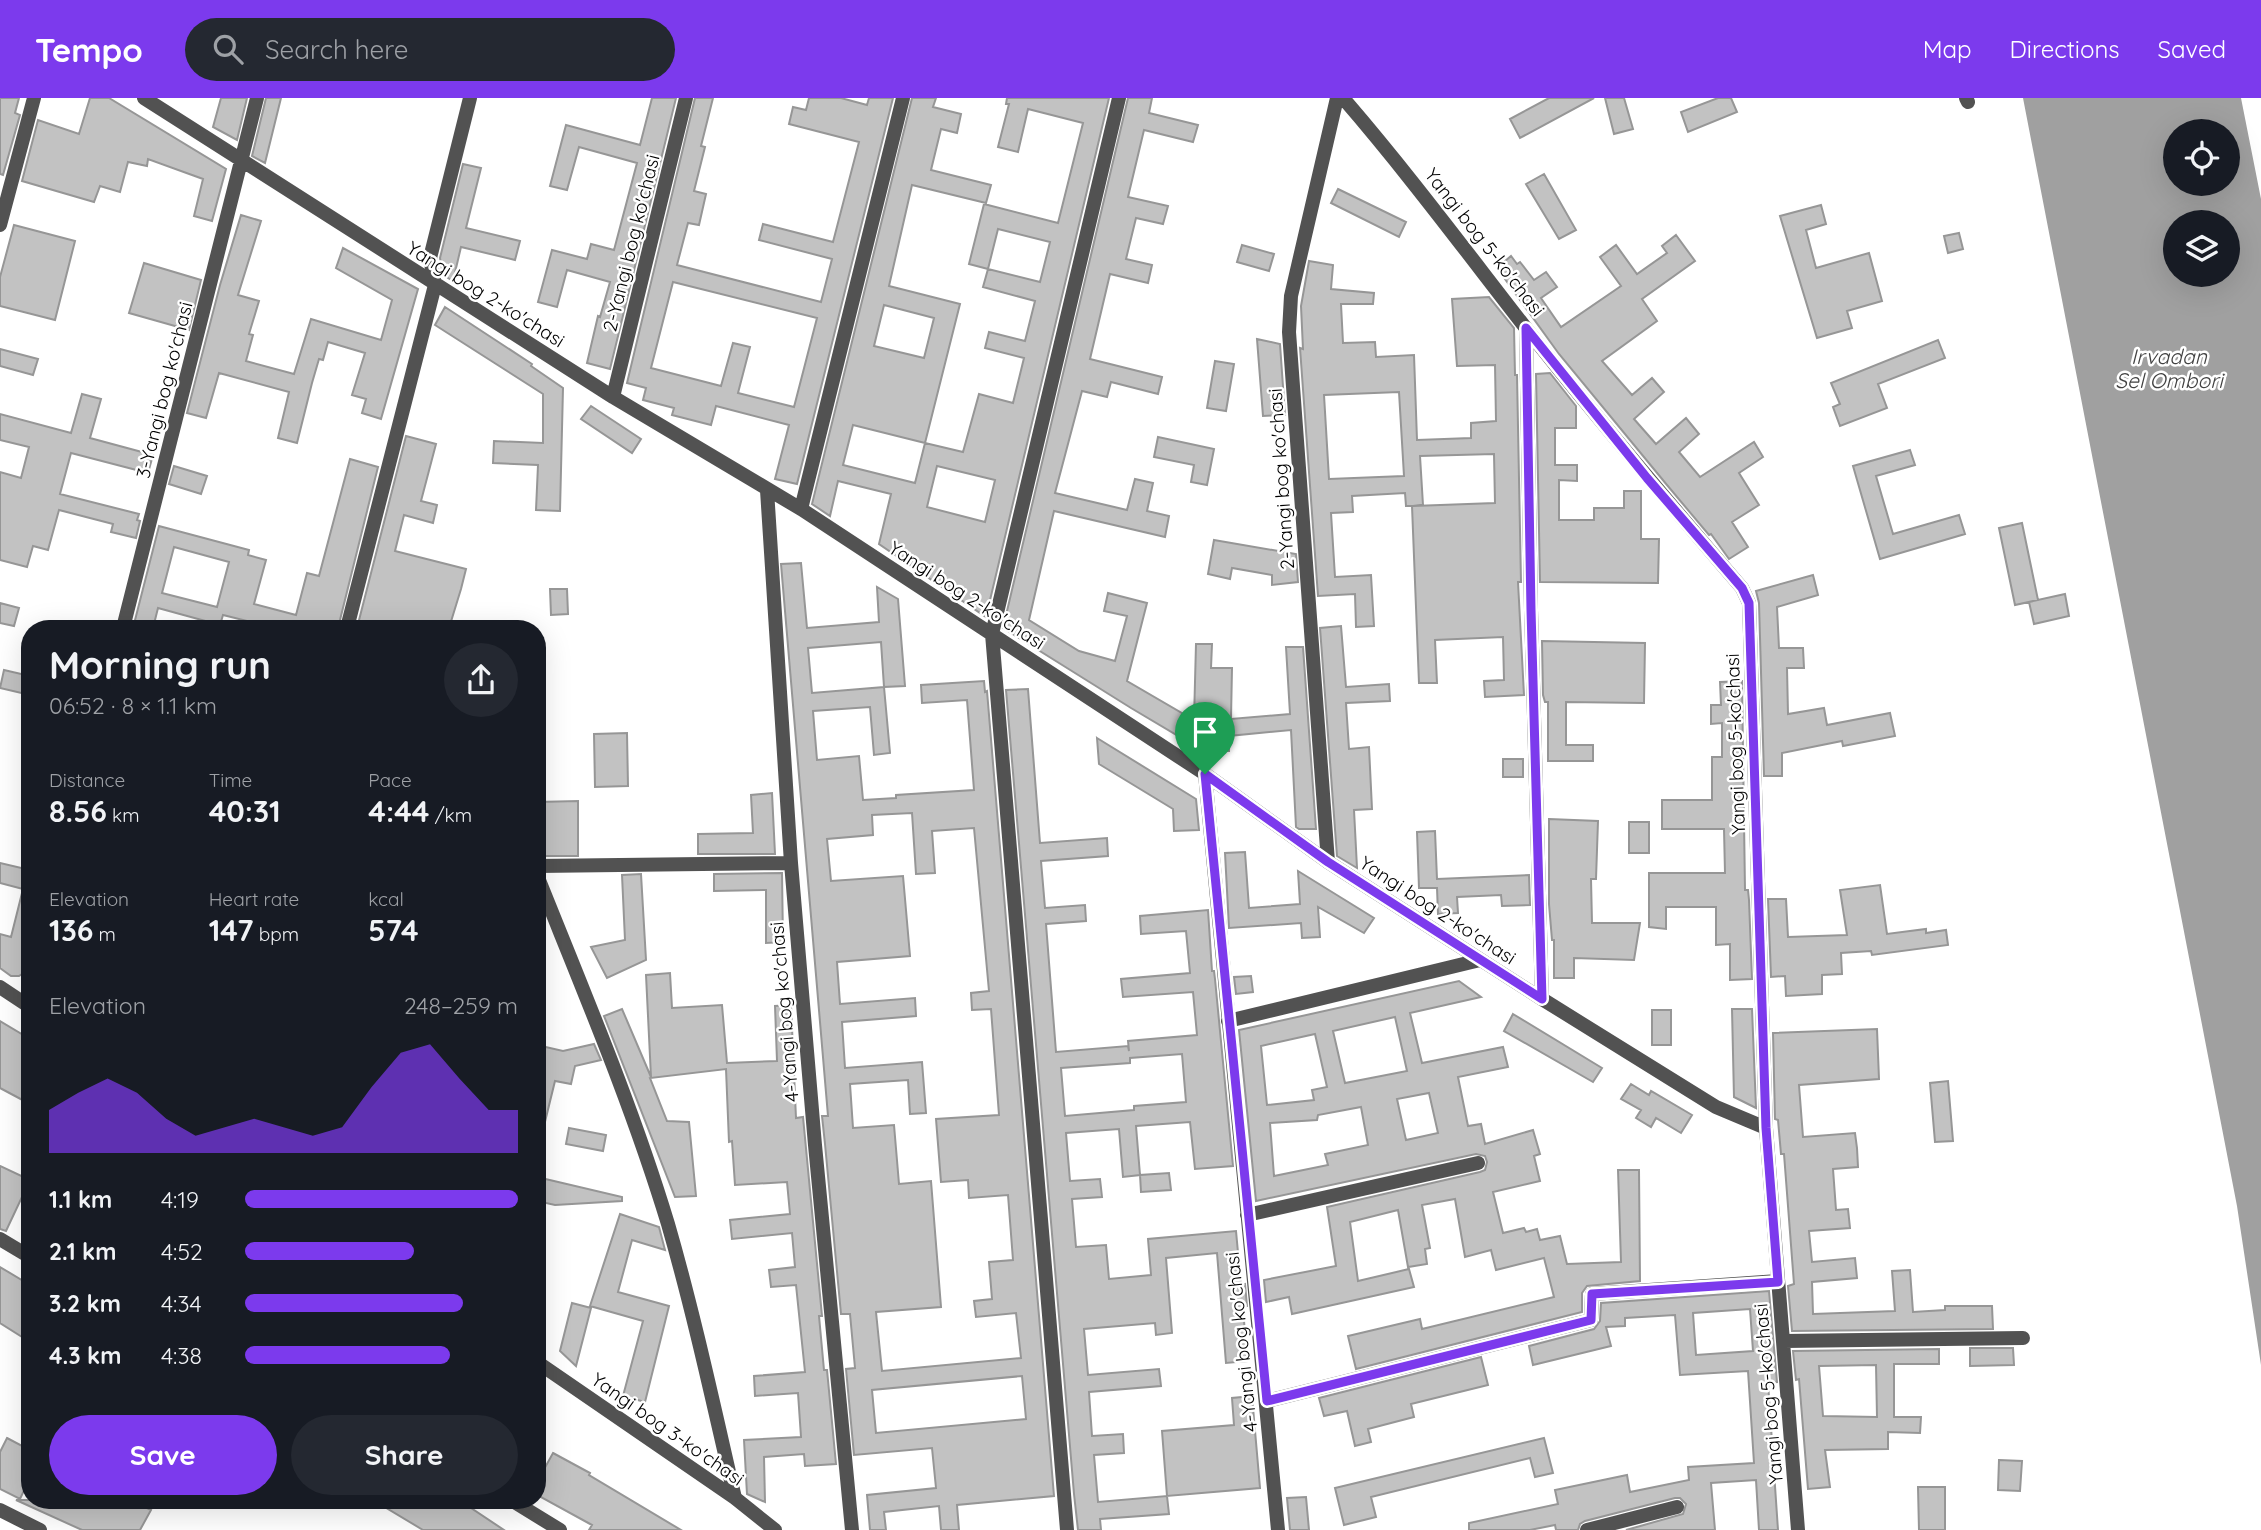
<!DOCTYPE html>
<html lang="en">
<head>
<meta charset="utf-8">
<style>
  body { margin:0; font-family:Quicksand,sans-serif; background:#242831; color:#f1f3f6; height:100vh; display:flex; flex-direction:column; font-size:26px; white-space:nowrap }
  * { box-sizing:border-box; margin:0 }
  p { font-size:23px; color:#9ea1a6 }
  .icon { flex:none; width:38px; height:38px; fill:none; stroke:currentColor; stroke-width:2; stroke-linecap:round; stroke-linejoin:round }
  .map { position:relative; flex:1; overflow:hidden }
  .panel { position:absolute; left:21px; top:522px; width:525px; height:889px; display:flex; flex-direction:column; background:#171b24; border-radius:28px; box-shadow:0 7px 28px #0002 }
  .panel>* { flex:none }
  .fabs { position:absolute; left:2163px; top:21px; display:grid; gap:14px }
  .fabs a { display:grid; place-items:center; width:77px; height:77px; border-radius:50%; background:#171b24; box-shadow:0 7px 28px #0002; font-size:35px }
  .pin { position:absolute; display:grid; place-items:center; width:60px; height:60px; color:#fff; margin:-72px -30px; border-radius:50% 50% 50% 0; rotate:-45deg; box-shadow:0 0 7px #0007 }
  .pin .icon { rotate:45deg }
  .round { display:grid; place-items:center; flex:none; width:74px; height:74px; border-radius:37px; background:#242831 }
  .overview { display:flex; align-items:center; justify-content:space-between; height:119px; padding:0 28px }
  h1 { font-size:38px; font-weight:800; line-height:52px }
  .stats { display:grid; grid-template-columns:repeat(3,1fr); gap:10px; height:119px; padding:7px 28px }
  .stats div { display:grid; align-content:center }
  .stats b { font-size:30px; font-weight:800 }
  .stats small { font-size:19px; font-weight:400 }
  .stats p { font-size:19px }
  .chart { height:196px; padding:14px 28px }
  .chart p { display:flex; justify-content:space-between }
  .chart svg { width:100%; height:126px; margin-top:7px; fill:#7c3aed; opacity:.7 }
  .action { display:flex; gap:14px; margin-top:auto; padding:14px 28px }
  .action a { flex:1; height:80px; border-radius:42px; background:#7c3aed; color:#fff; font-size:28px; font-weight:800; line-height:80px; text-align:center }
  .action a+a { background:#242831; color:#f1f3f6 }
  ul { padding:0 28px; list-style:none; font-size:23px }
  li { display:grid; grid-template-columns:112px 84px 1fr; align-items:center; height:52px }
  li i { height:18px; border-radius:9px; background:#7c3aed }
  header { display:flex; align-items:center; gap:42px; box-sizing:border-box; height:98px; padding:0 35px; background:#7c3aed; color:#fff }
  header strong { font-size:33px }
  nav { display:flex; gap:38px; margin-inline-start:auto; font-size:24px }
  .search { width:490px; height:63px; background:#242831; display:flex; align-items:center; gap:18px; box-sizing:border-box; padding:0 24px; border-radius:38px; color:#9ea1a6; font-size:26px }
  .map>svg:first-child { display:block }
  .water { fill:#a0a0a0; fill-rule:evenodd }
  .building { fill:#c2c2c2; stroke:#969696; stroke-width:2; fill-rule:evenodd }
  .lines { fill:none; stroke-linecap:round; stroke-linejoin:round }
  .minor { stroke:#525252; stroke-width:14 }
  .route-casing { stroke:#fff; stroke-width:14 }
  .route { stroke:#7c3aed; stroke-width:9 }
  .labels { text-anchor:middle; dominant-baseline:central; stroke-width:5; stroke-linejoin:round; paint-order:stroke }
  .street-label { font-size:19px; fill:#000; stroke:#fff }
  .water-label { font-size:21px; font-style:italic; fill:#414141; stroke:#fff }
</style>
</head>
<body>
<header>
<strong>Tempo</strong>
<div class="search"><svg class="icon" aria-label="search" viewBox="0 0 24 24"><circle cx="10" cy="10" r="6"/><path d="M15 15l6 6"/></svg>Search here</div>
<nav><a>Map</a><a>Directions</a><a>Saved</a></nav>
</header>
<div class="map">
<svg width="2261" height="1432" viewBox="0 0 2261 1432">
  <rect width="100%" height="100%" fill="#fff"/>
  <!-- water -->
  <path class="water" d="M2023 0H2241L2261 101V1267L2237 1108ZM2175 33H2228V86H2175ZM2175 124H2228V177H2175Z"/>
  <!-- building -->
  <path class="building" d="M0 0H19L15 15 20 17 3 77 0 76Z
    M90 0H109L226 71 212 123 194 118 203 81 148 61 147 68 128 64 120 94 100 88 94 104 22 83 38 22 79 36Z
    M221 0H247L237 42 213 29Z
    M266 0H281L265 65 252 58Z
    M652 0H676L610 271 587 265 598 218 600 219 610 184 567 172 557 209 538 204 552 152 587 161 591 146 614 152 637 65 579 49 567 92 550 88 566 27 640 47Z
    M695 0H713L701 48 705 49 694 93 706 96 699 127 688 125 677 167 821 204 832 161 759 142 763 126 833 144 859 44 789 26 793 9 806 12 809 0H841L867 7 869 0H893L797 386 775 381 789 327 716 308 711 327 672 317 674 310 643 302 646 290 627 285ZM673 184 817 220 794 309 738 295 750 249 733 245 721 288 651 270Z
    M912 0H936L933 9 961 16 957 35 941 31 931 72 991 87 986 105 912 87 889 188 960 206 925 345 963 354 979 296 1013 305 1024 260 985 250 989 234 1025 243 1035 203 983 189 988 171 969 166 984 106 1058 125 1083 25 1028 11 1018 54 998 49 1009 6H1006L1007 0H1109L986 519 879 446 891 396 838 383 830 418 812 406ZM998 131 1050 144 1040 184 988 171ZM884 207 934 220 924 260 874 248ZM853 327 925 345 915 385 843 367ZM937 368 995 382 985 424 927 409Z
    M1128 0H1152L1149 15 1198 27 1193 44 1144 32 1128 99 1168 108 1163 126 1136 120 1126 161 1152 167 1148 185 1110 176 1090 261 1162 279 1158 296 1111 284 1107 299 1082 293 1055 395 1127 412 1135 381 1153 385 1147 413 1169 418 1165 439 1054 413 1029 522 1079 553 1115 563 1127 518 1104 513 1108 495 1147 505 1127 583 1194 622 1196 546H1212L1211 570H1232L1231 621 1290 616 1286 549H1303L1316 731H1299L1296 729 1291 632 1229 638V653H1210L1180 639 1131 610 1003 530Z
    M1549 0H1594L1520 40 1510 21Z
    M1605 0H1624L1633 31 1614 36Z
    M1718 0H1731L1737 14 1688 34 1681 14Z
    M463 66 481 70 466 130 520 143 515 162 461 149 453 183 443 177 440 160Z
    M1544 76 1576 132 1559 141 1526 86Z
    M1338 91 1406 124 1399 139 1331 105Z
    M1821 107 1826 126 1806 132 1816 170 1869 155 1882 203 1847 213 1852 230 1817 240 1780 118Z
    M241 117 261 123 238 197 259 203 249 236 253 237 246 263 294 276 311 221 381 242 392 202 336 170 343 150 418 191 381 321 362 315 366 301 352 297 365 255 328 244 323 262 319 261 312 285 297 345 278 340 289 294 219 275 206 320 187 315 220 187Z
    M14 127 75 143 55 222 0 208V179Z
    M1959 135 1963 151 1948 155 1944 138Z
    M1676 137 1695 163 1642 201 1657 223 1602 263 1632 297 1652 280 1664 294 1634 321 1656 346 1686 320 1699 336 1679 354 1700 379 1754 344 1763 359 1739 375 1759 407 1732 424 1748 449 1729 461 1711 436 1709 437 1667 387 1559 256 1497 170 1511 158 1517 166 1520 164 1534 182 1546 174 1557 189 1541 200 1561 229 1621 188 1600 159 1616 147 1637 176 1667 155 1662 148Z
    M1242 147 1274 156 1269 173 1237 164Z
    M1309 163 1333 167 1331 191 1374 195 1373 206H1341L1343 245 1375 244 1376 259 1414 257 1417 342 1471 340V325L1496 323 1495 267 1457 268 1452 201 1489 199 1514 230 1515 277H1517L1521 484H1518L1524 597 1485 599 1484 583 1504 582 1503 539 1435 542 1437 585H1419L1412 408H1406L1405 395 1352 398 1353 414 1331 415 1335 479 1371 477 1374 528 1356 529 1355 496 1318 498 1300 250 1303 251 1301 208ZM1399 294 1404 378 1329 381 1324 297ZM1494 356 1495 405 1413 408 1423 407 1420 358Z
    M144 165 201 182 189 232 129 215Z
    M445 209 532 266 531 268 563 290 560 413 536 412 538 367 493 365 494 343 543 345V296L435 227Z
    M1257 241 1280 246 1285 317 1263 318Z
    M1938 242 1945 260 1878 286 1887 310 1840 328 1833 309 1840 306 1831 285Z
    M0 251 38 261 33 277 0 268Z
    M1215 263 1234 266 1226 313 1207 310Z
    M1550 275 1576 308V330H1555V367H1577V383L1559 382V422H1594V410H1624V393H1641V441H1659L1658 485 1540 484 1536 276Z
    M82 296 101 301 90 340 153 357 148 375 71 355 60 396 139 416 137 422 140 423 136 440 111 434 113 426 59 412 48 452 33 448 27 469 0 462V374L21 380 29 349 0 342V316L71 335Z
    M591 308 641 341 632 355 581 321Z
    M406 338 436 346 421 403 437 407 433 425 404 417 395 453 466 471 461 491 449 530H357Z
    M1158 339 1214 351 1207 387 1191 384 1194 367 1154 359Z
    M1910 352 1915 367 1876 378 1893 436 1959 417 1965 436 1880 461 1853 368Z
    M350 361 378 369 338 530H275L223 517 220 527 158 510 153 530H133L159 428 249 452 248 457 266 462 254 506 296 517 307 475 319 478ZM174 449 229 464 217 509 162 495Z
    M174 368 207 378 201 396 169 386Z
    M2022 425 2038 502 2015 507 1999 430Z
    M1214 442 1296 456 1298 484 1272 487V477L1232 470 1230 481 1208 476Z
    M801 465 807 530 879 524 877 489 898 501 905 588 884 589 890 655 874 657 870 609 813 613 817 662 859 658 863 702 896 700V697L974 692 967 602 922 605 921 587 984 583 985 594 987 593 1054 1398 957 1407 959 1432H941L939 1408 884 1414 886 1432H870L867 1397 936 1390 932 1350 854 1357 846 1271 855 1270 850 1216H841L825 1046 822 1018H828L781 466ZM881 544 884 589 812 595 808 550ZM912 715 916 776 935 775 932 733 974 730 989 893 971 895 972 912 991 911 999 1017 936 1021 941 1084 968 1082 969 1100 1008 1097 1013 1162 989 1164 992 1201 974 1203 976 1219 1016 1215 1021 1260 882 1273 876 1214 941 1209 931 1083 899 1086 894 1027 853 1030 850 986 908 982 910 1016 926 1015 922 964 845 970 842 924 916 918 915 900 840 906 837 864 910 858 903 778 831 783 827 741 873 737 872 717ZM1022 1278 1026 1321 876 1335 872 1292Z
    M1813 477 1818 497 1777 509 1779 550H1803L1804 570H1787L1788 616 1824 610 1827 627 1890 615 1895 638 1843 648 1842 643 1782 655V678H1764L1759 505 1756 493Z
    M550 491H567L568 516 551 517Z
    M2065 496 2069 518 2034 526 2029 504Z
    M0 505 19 510 14 528 0 525Z
    M1341 528 1346 589 1389 586 1390 603 1346 605 1349 651 1369 649 1372 711 1354 712 1357 770 1337 758 1320 530Z
    M1542 543 1645 545 1644 605 1566 604V647H1593V663H1548V604H1545L1543 597Z
    M4 572 30 578V597L0 590Z
    M1742 583 1745 792H1748L1749 802 1752 881 1730 882V846L1716 847V809H1666V831L1649 829V775H1725L1724 731H1662V702H1712V659H1722V625L1711 626V607H1721L1720 584Z
    M1028 591 1040 745 1107 740 1108 758 1041 763 1045 810 1085 807 1086 823 1046 826 1056 954 1128 948 1129 953 1128 943 1197 937 1193 894 1123 899 1121 881 1190 875 1186 833 1141 836 1140 818 1208 812 1212 873H1214L1215 881 1233 1068 1195 1071 1190 1024 1136 1028 1140 1077 1123 1079 1119 1031 1066 1035 1070 1083 1100 1081 1102 1099 1072 1101 1076 1149 1106 1147 1109 1181 1151 1177 1148 1141 1236 1133 1241 1187 1245 1186 1247 1208 1243 1209 1247 1263 1226 1265 1217 1155 1166 1160 1172 1235 1156 1237 1155 1225 1084 1231 1088 1277 1159 1271 1161 1288 1089 1294 1092 1338 1123 1336 1124 1355 1094 1357 1098 1404 1167 1398 1169 1416 1100 1421 1101 1432H1078L1074 1396 1006 592ZM1182 956 1186 1004 1134 1008V1012L1065 1018 1061 970 1130 965V960Z
    M627 635 628 688 595 689 594 636Z
    M1097 640 1196 701 1199 732 1174 733 1173 711 1099 666Z
    M1503 661H1523V679H1503Z
    M772 695 775 756H698V736L753 735 751 697Z
    M578 703V758H540L537 704Z
    M1549 721 1598 723 1596 781H1591L1592 825H1640L1634 862 1574 860V880H1554V842H1552L1549 806Z
    M1629 724H1649V755H1629Z
    M1435 733 1437 781 1529 777 1530 807 1502 808 1501 797 1457 799 1458 815 1438 816 1437 790H1419L1417 734Z
    M1245 754 1249 810 1300 806 1298 773 1374 820 1364 835 1318 809 1320 839 1302 840 1301 825 1229 830 1225 755Z
    M0 765 30 772V861L25 874 19 878H11L0 870V836L11 839 23 791 0 785Z
    M782 775 783 844 766 845V792L714 793V776Z
    M641 776 646 862 607 880 591 849 625 842 622 777Z
    M1880 787 1887 836 1926 831V835L1946 832 1948 847 1872 857 1871 853 1841 855 1842 876 1822 877V896L1786 898 1785 878 1771 879 1768 801H1786L1788 839 1847 837 1840 792Z
    M670 875 672 910 722 907 727 965 777 963 775 908 791 907 796 1020 803 1019 822 1218H819L824 1272H827L836 1366 805 1368 804 1356 764 1359 765 1404 747 1396 744 1342 801 1339 798 1295 755 1298 754 1278 805 1274 796 1187 771 1189 769 1172 795 1169 792 1135 732 1141 730 1122 790 1116 787 1084 735 1087 732 1043 729 1044 726 971 650 980 667 1023 689 1024 696 1098 675 1099 604 918 622 911 651 979 646 877Z
    M1251 878 1253 894 1236 896 1234 879Z
    M1459 883 1481 899 1410 915 1422 965 1503 949 1508 969 1458 979 1468 1028 1481 1026 1485 1046 1533 1032 1540 1056 1534 1058 1540 1083 1493 1094 1503 1135 1524 1130 1526 1134 1537 1131 1540 1142 1560 1138 1567 1166 1621 1164 1618 1072H1639L1640 1183 1587 1188 1582 1195V1214L1356 1271 1348 1238 1420 1221 1422 1231 1554 1199 1544 1160 1496 1172 1491 1152 1465 1159 1455 1101 1422 1107 1430 1150 1425 1151 1427 1166 1408 1169 1398 1112 1350 1124 1358 1183 1409 1171 1414 1189 1292 1216 1289 1199 1266 1204 1264 1182 1336 1168 1327 1109 1480 1074 1485 1072 1487 1064 1485 1058 1476 1056 1256 1103 1239 932ZM1395 919 1407 973 1345 985 1333 933ZM1315 936 1327 989 1312 992 1314 1002 1267 1007 1261 948ZM1429 995 1438 1035 1406 1042 1397 1001ZM1361 1009 1368 1047 1325 1056 1328 1067 1274 1078 1270 1025 1317 1022 1318 1017Z
    M1732 911H1752L1756 1010 1734 999Z
    M1652 912H1671V947H1652Z
    M1513 916 1602 970 1593 984 1504 933Z
    M0 923 30 941V1006L0 990Z
    M1877 931 1879 981 1799 987 1803 1039 1855 1035 1857 1050 1858 1069 1833 1071 1836 1112 1848 1111 1850 1130 1809 1133 1812 1164 1855 1160 1857 1180 1812 1184 1813 1216 1895 1213 1892 1173 1910 1172 1913 1214 1945 1212V1208H1992L1993 1231 1792 1233 1788 1188 1794 1186 1784 1056H1781L1778 1022 1775 1021 1773 935Z
    M594 946 601 962 575 968 571 986 555 983 543 1032H537V947L563 953Z
    M1948 983 1953 1043 1935 1044 1930 985Z
    M1631 986 1649 997 1651 993 1692 1017 1681 1035 1656 1020 1651 1029 1636 1020 1641 1012 1621 1001Z
    M569 1030 606 1037 603 1053 566 1046Z
    M0 1068 30 1082 6 1133 0 1131Z
    M1169 1075 1171 1092 1141 1094 1140 1077Z
    M537 1079 622 1099V1103L555 1107 537 1103Z
    M620 1116 659 1129 665 1152 632 1142 618 1194 669 1208 645 1304 623 1298 643 1223 590 1208Z
    M0 1169 30 1187V1244L0 1225Z
    M1769 1193 1777 1284 1768 1285 1778 1432H1759L1756 1382 1711 1385 1715 1432H1626L1683 1416 1686 1406 1680 1400H1675L1585 1423 1580 1426 1578 1432H1556L1555 1427 1530 1432H1469V1425L1558 1406 1555 1392 1627 1377 1630 1394 1689 1382 1688 1369 1754 1365 1748 1273 1680 1277 1675 1217 1625 1220V1228L1606 1229 1611 1248 1533 1267 1529 1248 1594 1231 1600 1223 1601 1205ZM1750 1211 1753 1253 1696 1257 1693 1215Z
    M572 1205 591 1210 576 1268 560 1253Z
    M1970 1250H2013L2014 1267 1970 1268Z
    M1939 1251V1266H1894V1319H1921L1920 1335 1888 1334V1351L1825 1352 1830 1389 1808 1391 1799 1281 1796 1282 1793 1253ZM1876 1267 1877 1319 1823 1318 1819 1268Z
    M1481 1259 1488 1287 1411 1306 1414 1319 1368 1331 1371 1344 1355 1348 1347 1313 1324 1318 1319 1300Z
    M1252 1298 1260 1390 1167 1398 1162 1333 1234 1327 1232 1300Z
    M7 1340 30 1352V1380L20 1401 0 1391V1354Z
    M1544 1340 1553 1375 1535 1379 1530 1360 1371 1399 1376 1419 1344 1427 1335 1390Z
    M553 1355 590 1375 589 1377 681 1432H589L592 1427 537 1397V1384Z
    M1999 1362 2022 1363 2020 1393 1998 1392Z
    M1918 1389H1945V1432H1919Z
    M1306 1399 1309 1432H1290L1287 1400Z
    M16 1402H131L151 1412 140 1432H82Z
    M373 1402H459L504 1432H423Z"/>
  <g class="lines">
    <!-- minor -->
    <path class="minor" d="M144 0 613 299 801 411 1205 676 1328 764 1542 901 1716 1009 1766 1030
      M1343 0C1407 74 1465 152 1525 229 1595 318 1668 404 1742 490L1749 505 1766 1030 1798 1432
      M1966 0 1968 4
      M0 127 34 0
      M1526 230 1531 512 1542 901
      M613 299 686 0
      M767 392 791 765 815 1047 852 1432
      M801 411 903 0
      M123 530 257 0
      M347 530 435 187 430 160 470 0
      M1205 676 1278 1432
      M1328 764 1289 234 1291 198 1337 0
      M537 768 791 765
      M537 777C583 892 632 1007 668 1126 694 1216 714 1309 735 1400
      M0 889 30 909
      M1228 923 1480 862
      M1247 1117 1478 1065
      M0 1141 30 1159
      M1784 1243 2023 1240
      M537 1264 735 1400 775 1432
      M1267 1303 1591 1222 1592 1196 1778 1183
      M511 1402 560 1432
      M0 1412 40 1432
      M1067 1432 992 536 1119 0
      M1587 1432 1677 1409"/>
  </g>
  <g class="lines">
    <!-- route casing -->
    <g class="route-casing">
      <path id="route" d="M1526 230 1647 380 1742 490 1749 505 1766 1030 1778 1184 1592 1196 1591 1222 1267 1303 1205 676 1328 764 1542 901 1531 512Z"/>
    </g>
    <!-- route -->
    <use href="#route" class="route"/>
  </g>
  <g class="labels">
    <!-- street labels -->
    <g class="street-label">
      <text transform="translate(1485 144) rotate(52)">Yangi bog 5-koʼchasi</text>
      <text transform="translate(631 145) rotate(-76)">2-Yangi bog koʼchasi</text>
      <text transform="translate(486 196) rotate(32)">Yangi bog 2-koʼchasi</text>
      <text transform="translate(164 292) rotate(-76)">3-Yangi bog koʼchasi</text>
      <text transform="translate(1281 381) rotate(-94)">2-Yangi bog koʼchasi</text>
      <text transform="translate(967 497) rotate(33)">Yangi bog 2-koʼchasi</text>
      <text transform="translate(1735 646) rotate(-92)">Yangi bog 5-koʼchasi</text>
      <text transform="translate(1438 812) rotate(33)">Yangi bog 2-koʼchasi</text>
      <text transform="translate(784 914) rotate(-95)">4-Yangi bog koʼchasi</text>
      <text transform="translate(1241 1244) rotate(-96)">4-Yangi bog koʼchasi</text>
      <text transform="translate(1768 1296) rotate(-95)">Yangi bog 5-koʼchasi</text>
      <text transform="translate(668 1331) rotate(35)">Yangi bog 3-koʼchasi</text>
    </g>
    <!-- water labels -->
    <g class="water-label">
      <text x="2169" y="258">Irvadan<tspan x="2169" dy="24">Sel Ombori</tspan></text>
    </g>
  </g>
</svg>
<div class="fabs">
<a><svg class="icon" aria-label="locate" viewBox="0 0 24 24"><circle cx="12" cy="12" r="6"/><path d="M12 2v4M12 18v4M2 12h4M18 12h4"/></svg></a>
<a><svg class="icon" aria-label="layers" viewBox="0 0 24 24"><path d="M12 4l9 5-9 5-9-5zM3 14l9 5 9-5"/></svg></a>
</div>
<div class="pin" style="left:1205px;top:676px;background:#1e9e55"><svg class="icon" aria-label="arrive" viewBox="0 0 24 24"><path d="M6 21V4h12l-3 4 3 4H6"/></svg></div>
<section class="panel">
<div class="overview"><div><h1>Morning run</h1><p>06:52 · 8 × 1.1 km</p></div><a class="round"><svg class="icon" aria-label="share" viewBox="0 0 24 24"><path d="M12 15V3M7 8l5-5 5 5M5 13v7h14v-7"/></svg></a></div>
<div class="stats">
<div><p>Distance</p><b>8.56<small> km</small></b></div>
<div><p>Time</p><b>40:31</b></div>
<div><p>Pace</p><b>4:44<small> /km</small></b></div>
</div>
<div class="stats">
<div><p>Elevation</p><b>136<small> m</small></b></div>
<div><p>Heart rate</p><b>147<small> bpm</small></b></div>
<div><p>kcal</p><b>574</b></div>
</div>
<div class="chart"><p><span>Elevation</span>248–259 m</p>
<svg viewBox="0 0 160 44" preserveAspectRatio="none"><path d="M0 44V29L10 23L20 18L30 23L40 32L50 38L60 35L70 32L80 35L90 38L100 35L110 21L120 9L130 6L140 18L150 29L160 29V44z"/></svg>
</div>
<ul>
<li><b>1.1 km</b>4:19<i style="width:100%"></i></li>
<li><b>2.1 km</b>4:52<i style="width:62%"></i></li>
<li><b>3.2 km</b>4:34<i style="width:80%"></i></li>
<li><b>4.3 km</b>4:38<i style="width:75%"></i></li>
</ul>
<div class="action"><a>Save</a><a>Share</a></div>
</section>
</div>
</body>
</html>
